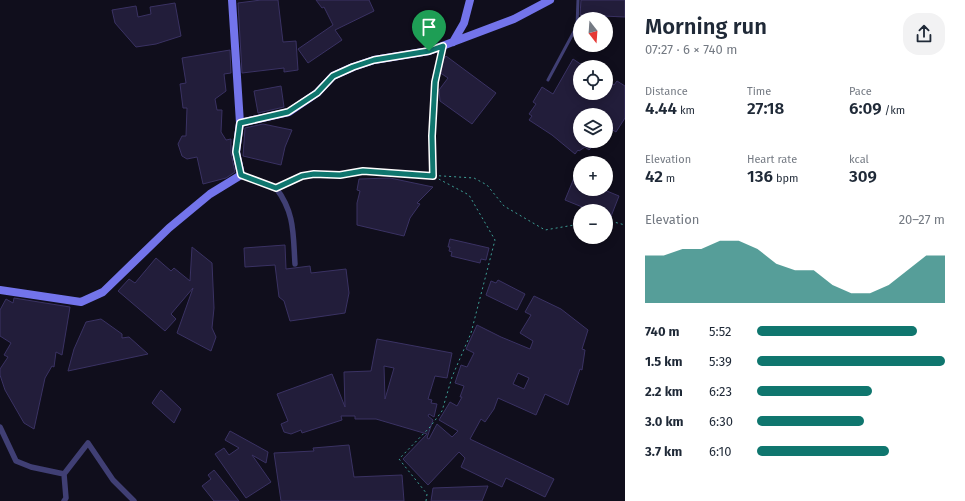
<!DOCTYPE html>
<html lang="en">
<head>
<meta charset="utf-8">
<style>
  body { margin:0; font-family:"Fira Sans",sans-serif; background:#f2f2f3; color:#1f2937; height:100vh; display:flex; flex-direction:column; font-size:15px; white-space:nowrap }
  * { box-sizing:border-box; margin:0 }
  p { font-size:13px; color:#747a83 }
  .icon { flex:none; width:22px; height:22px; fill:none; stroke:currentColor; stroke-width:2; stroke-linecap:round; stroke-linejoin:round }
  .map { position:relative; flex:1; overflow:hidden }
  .details { display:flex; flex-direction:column; background:#fff; width:340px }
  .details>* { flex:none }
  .needle { width:26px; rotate:163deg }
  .buttons { position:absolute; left:573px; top:12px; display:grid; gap:8px }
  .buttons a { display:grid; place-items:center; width:40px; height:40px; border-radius:50%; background:#fff; box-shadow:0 2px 10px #0003; font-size:20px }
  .pin { position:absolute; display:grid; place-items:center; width:34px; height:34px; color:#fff; margin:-41px -17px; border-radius:50% 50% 50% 0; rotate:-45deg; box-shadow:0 0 4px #0007 }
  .pin .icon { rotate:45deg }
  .round { display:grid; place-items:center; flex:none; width:42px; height:42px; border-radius:16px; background:#f2f2f3 }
  .head { display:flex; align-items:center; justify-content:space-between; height:68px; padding:0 20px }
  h1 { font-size:22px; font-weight:600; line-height:30px }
  .metrics { display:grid; grid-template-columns:repeat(3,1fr); gap:6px; height:68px; padding:4px 20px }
  .metrics div { display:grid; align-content:center }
  .metrics b { font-size:17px; font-weight:600 }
  .metrics small { font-size:11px; font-weight:400 }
  .metrics p { font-size:11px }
  .chart { height:112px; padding:8px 20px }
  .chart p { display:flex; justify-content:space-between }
  .chart svg { width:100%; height:72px; margin-top:4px; fill:#0f766e; opacity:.7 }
  ul { padding:0 20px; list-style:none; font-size:13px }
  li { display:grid; grid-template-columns:64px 48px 1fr; align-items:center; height:30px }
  li i { height:10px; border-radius:5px; background:#0f766e }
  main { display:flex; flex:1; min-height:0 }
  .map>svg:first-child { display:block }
  .building { fill:#221d3a; stroke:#3a3263; fill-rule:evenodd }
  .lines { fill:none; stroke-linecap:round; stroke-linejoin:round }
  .path { stroke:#3d9f96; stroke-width:1; stroke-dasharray:2 3; stroke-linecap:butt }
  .lane { stroke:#403f74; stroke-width:3 }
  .street { stroke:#403f74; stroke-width:5.5 }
  .secondary { stroke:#7374eb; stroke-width:8 }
  .route-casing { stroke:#fff; stroke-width:8 }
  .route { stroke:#0f766e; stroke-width:5 }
</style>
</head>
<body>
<main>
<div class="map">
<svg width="625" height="501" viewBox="0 0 625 501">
  <rect width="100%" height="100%" fill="#100e1c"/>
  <!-- building -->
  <path class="building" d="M261 0H278L283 42 296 41 298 70 284 72V68L242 73 238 3Z
    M316 0H369L374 11 335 30 342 40 308 63 298 49 333 25 324 7 322 8Z
    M581 0H625V17L580 15Z
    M175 3 181 36 156 44 136 47 115 23 112 10 136 6 138 17 151 14 150 7Z
    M230 50 231 73 224 74 226 91 215 99 217 110H222L221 132 226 140 231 139V153L235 172 226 178 203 184 197 157 187 159 182 156 178 144 182 136H186L187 108H183L180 84 186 83 182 58Z
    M446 56 496 93 472 124 440 101 439 90 448 78 439 72 438 65Z
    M573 59 585 67H580V93H606V80L614 85 617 81 625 86V118L616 132 606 126V115H580V141H599L593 148 592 147 589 150 585 147 579 151 578 150 575 154 552 135 529 120 532 116 529 114 536 104 533 102 542 87 553 94Z
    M281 86 284 107 258 113 254 91Z
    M263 124 292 130 285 147 281 165 243 156 245 128Z
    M390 178 433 187 417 203 420 204 410 218 404 236 357 225V203L360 191 357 190 359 179Z
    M574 178 580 180V189H602L619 196 610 219 606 217V211H592L565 200Z
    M450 239 489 248 486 260 481 259 480 263 451 256 452 252 449 251 450 247H448Z
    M285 245 286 269 310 266 311 273 346 269 349 293 345 313 290 321 284 301 279 297 275 265 245 267 244 248Z
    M192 247 212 263 214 308 212 328 216 337 211 351 177 333 193 288 171 314 176 319 165 331 118 291 129 279 135 283 156 258 171 271 174 268 190 281Z
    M498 280 525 294 517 310 486 295 491 281 496 283Z
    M534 296 561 309 588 330 582 349 585 350 582 370 580 369 568 405 545 394 536 415 498 398 494 409 485 422 481 419 470 439 554 479 545 497 506 478 502 487 461 467 465 458 459 452 428 485 403 459 427 434 376 419H355V416H341L342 420 302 433 301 430 291 434 284 432 281 424 288 421 277 394 332 374 345 407 344 372 371 371 377 339 452 353 447 378 435 376 428 399 432 400 431 403 437 404 434 417 429 414 428 416 433 420 427 438 429 439 437 424 452 437 458 431 439 420 450 402 457 406 462 397H460L464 386 455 383 461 365 467 367 474 353 466 349 477 325 501 337 530 349 533 341 520 333 531 315 525 312ZM384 366 394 368 385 399ZM518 373 529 378 524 389 513 384Z
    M14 298 70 307 62 355 56 352 54 367 52 366 45 378 34 429 24 423 5 390 0 375V369L8 357 4 355 11 343 0 336V310L6 299 13 303Z
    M101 319 122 334V338L129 337 148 354 68 371 74 349 86 322Z
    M161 390 181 409 174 423 152 403Z
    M230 431 268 452 266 463 252 455 271 482 246 498 215 454 224 448 229 455 239 448 225 440Z
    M349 445 354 477 402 475 404 501H281L274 453 314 451 313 448Z
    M214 470 239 501H214L202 486 211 479 208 475Z
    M488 486 482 501H431L433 488Z"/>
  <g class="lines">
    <!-- path -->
    <path class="path" d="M433 176C432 135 432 94 441 54
      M248 177 272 186
      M282 186 302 176 340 175 363 171 474 178 487 185 504 206 545 230 580 224
      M606 223 614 222 625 225
      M426 501 427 494 399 459 430 427 442 411 452 377 471 333 495 240 469 195 433 176"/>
    <!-- lane -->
    <path class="lane" d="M548 80 577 26 578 0"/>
    <!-- street -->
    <path class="street" d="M276 188C295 213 293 234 295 264
      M0 427 16 461 31 467 64 474
      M64 501 66 498 64 474 88 443 113 480 134 501"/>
    <!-- secondary -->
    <path class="secondary" d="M232 0 240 123
      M453 42 464 23 470 0
      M0 290 81 302 103 292 169 228 210 194 241 175 236 152 240 123 289 112 317 93 333 76 353 67 374 60 429 51 514 19 550 0"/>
  </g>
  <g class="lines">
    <!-- route casing -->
    <g class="route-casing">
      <path id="route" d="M443 46 435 82 432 136 433 176 363 171 340 175 314 174 302 176 276 188 241 175 236 152 240 123 288 112 317 93 333 76 353 67 374 60 429 51Z"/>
    </g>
    <!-- route -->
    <use href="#route" class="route"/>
  </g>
</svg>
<div class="buttons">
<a><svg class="needle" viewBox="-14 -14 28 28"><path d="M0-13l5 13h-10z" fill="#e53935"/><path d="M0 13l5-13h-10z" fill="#747a83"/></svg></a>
<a><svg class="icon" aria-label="locate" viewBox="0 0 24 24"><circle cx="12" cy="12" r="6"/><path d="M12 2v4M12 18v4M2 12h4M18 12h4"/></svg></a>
<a><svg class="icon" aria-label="layers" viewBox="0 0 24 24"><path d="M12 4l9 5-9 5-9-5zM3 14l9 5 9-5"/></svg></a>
<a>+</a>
<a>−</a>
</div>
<div class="pin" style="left:429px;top:51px;background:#1e9e55"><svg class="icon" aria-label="arrive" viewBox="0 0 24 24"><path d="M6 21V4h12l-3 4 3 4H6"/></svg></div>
</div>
<section class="details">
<div class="head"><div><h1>Morning run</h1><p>07:27 · 6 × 740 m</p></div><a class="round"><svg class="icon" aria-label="share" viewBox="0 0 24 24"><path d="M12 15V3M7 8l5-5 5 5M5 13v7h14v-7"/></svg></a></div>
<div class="metrics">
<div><p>Distance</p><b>4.44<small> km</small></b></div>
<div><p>Time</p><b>27:18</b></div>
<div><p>Pace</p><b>6:09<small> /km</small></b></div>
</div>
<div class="metrics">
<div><p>Elevation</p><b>42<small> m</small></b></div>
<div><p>Heart rate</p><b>136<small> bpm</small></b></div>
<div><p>kcal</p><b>309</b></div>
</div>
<div class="chart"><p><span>Elevation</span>20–27 m</p>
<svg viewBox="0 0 160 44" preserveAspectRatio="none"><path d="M0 44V15L10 15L20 11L30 11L40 6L50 6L60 11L70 20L80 24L90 24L100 33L110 38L120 38L130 33L140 24L150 15L160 15V44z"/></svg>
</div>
<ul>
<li><b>740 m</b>5:52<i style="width:85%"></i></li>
<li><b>1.5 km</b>5:39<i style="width:100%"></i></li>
<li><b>2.2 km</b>6:23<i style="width:61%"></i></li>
<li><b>3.0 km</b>6:30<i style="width:57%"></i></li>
<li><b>3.7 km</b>6:10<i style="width:70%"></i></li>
</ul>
</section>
</main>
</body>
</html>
